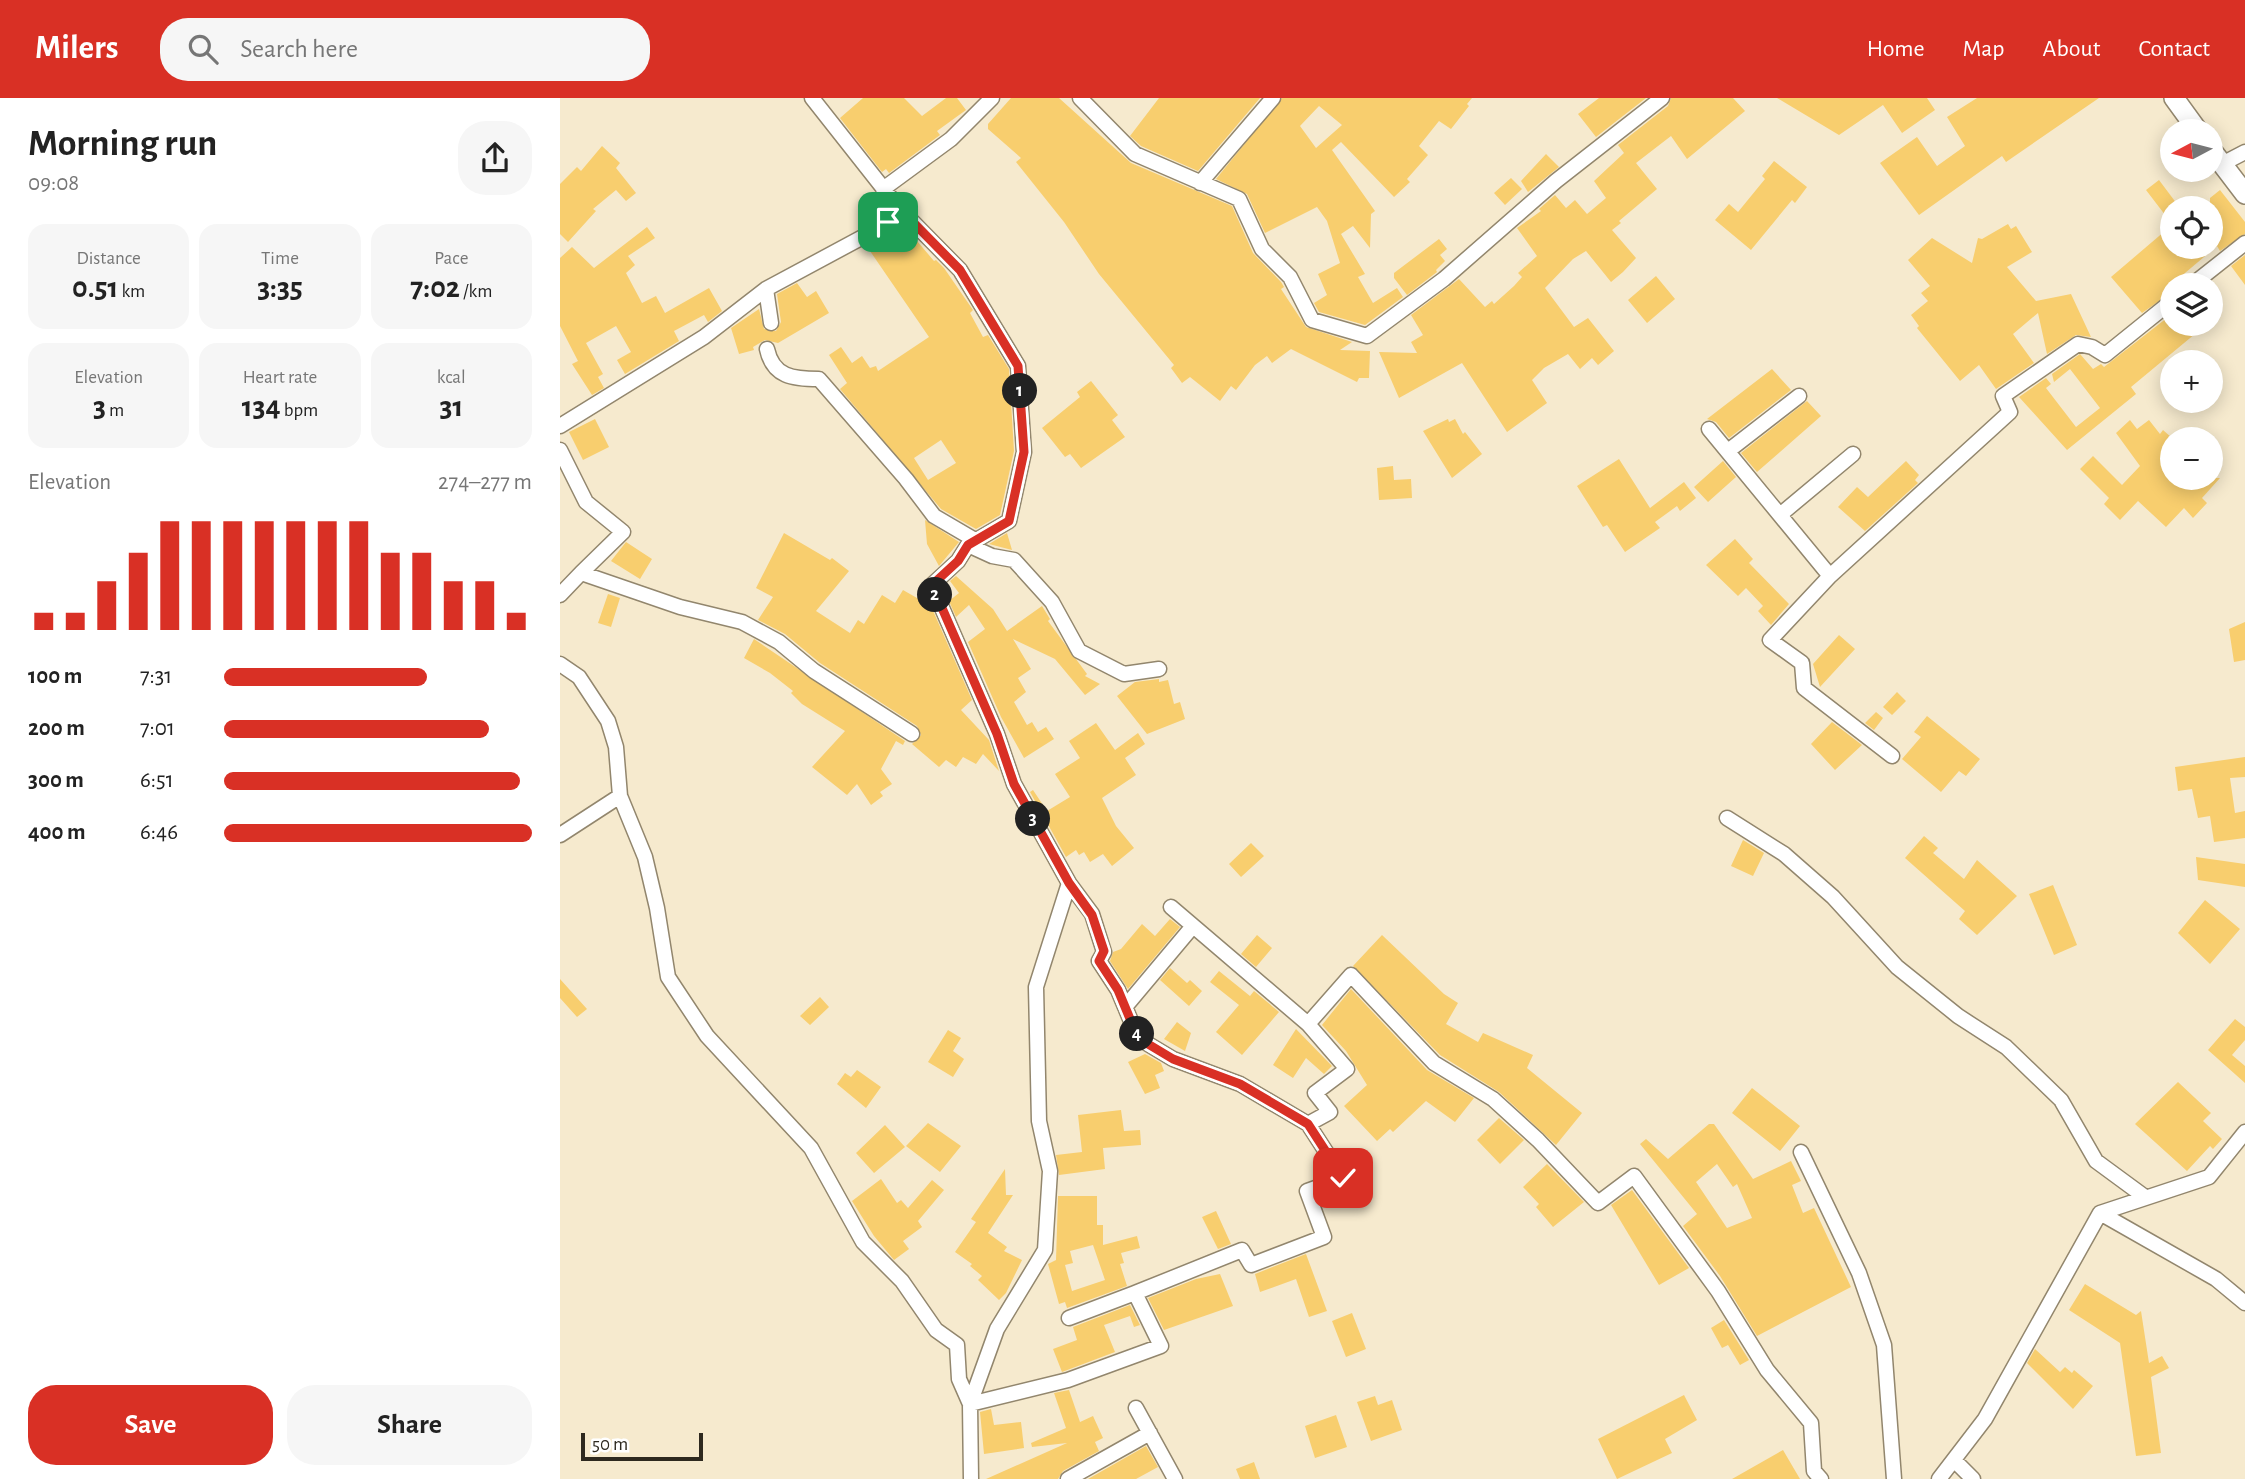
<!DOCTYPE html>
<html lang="en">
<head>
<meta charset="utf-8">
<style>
  body { margin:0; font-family:"Alegreya Sans",sans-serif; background:#f6f6f6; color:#222; height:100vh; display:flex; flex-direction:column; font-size:26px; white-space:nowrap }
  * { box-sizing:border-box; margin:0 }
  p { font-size:23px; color:#767676 }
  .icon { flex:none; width:38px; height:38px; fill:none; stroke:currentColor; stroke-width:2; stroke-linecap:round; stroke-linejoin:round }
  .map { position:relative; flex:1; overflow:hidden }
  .side { display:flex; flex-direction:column; background:#fff; width:560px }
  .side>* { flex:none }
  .needle { width:46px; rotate:263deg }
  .fabs { position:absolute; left:1600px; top:21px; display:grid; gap:14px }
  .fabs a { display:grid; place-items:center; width:63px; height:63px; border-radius:50%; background:#fff; box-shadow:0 4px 18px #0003; font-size:35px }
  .scale { position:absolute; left:21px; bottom:18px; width:122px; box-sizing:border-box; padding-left:7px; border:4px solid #2e291f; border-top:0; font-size:19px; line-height:24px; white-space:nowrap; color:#2e291f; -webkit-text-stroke:5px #fff; paint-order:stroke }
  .pin { position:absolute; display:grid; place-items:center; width:60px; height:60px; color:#fff; margin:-30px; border-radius:14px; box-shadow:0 4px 10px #0006 }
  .km { position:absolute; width:35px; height:35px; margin:-18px; border-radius:50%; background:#222; color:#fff; font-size:19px; line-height:35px; text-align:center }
  .round { display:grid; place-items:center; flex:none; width:74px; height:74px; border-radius:28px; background:#f6f6f6 }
  .head { display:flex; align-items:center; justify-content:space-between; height:119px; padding:0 28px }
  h1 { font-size:38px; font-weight:700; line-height:52px }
  .stats { display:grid; grid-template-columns:repeat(3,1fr); gap:10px; height:119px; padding:7px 28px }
  .stats div { display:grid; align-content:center; border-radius:18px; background:#f6f6f6; text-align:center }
  .stats b { font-size:30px; font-weight:700 }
  .stats small { font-size:19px; font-weight:400 }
  .stats p { font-size:19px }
  .chart { height:196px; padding:14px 28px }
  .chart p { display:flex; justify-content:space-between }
  .chart svg { width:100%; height:126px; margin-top:7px; stroke:#d93025; stroke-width:6 }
  .action { display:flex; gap:14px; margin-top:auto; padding:14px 28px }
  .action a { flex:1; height:80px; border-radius:28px; background:#d93025; color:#fff; font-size:28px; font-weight:700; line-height:80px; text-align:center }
  .action a+a { background:#f6f6f6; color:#222 }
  ul { padding:0 28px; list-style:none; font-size:23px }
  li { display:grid; grid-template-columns:112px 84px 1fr; align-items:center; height:52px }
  li i { height:18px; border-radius:9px; background:#d93025 }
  header { display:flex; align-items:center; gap:42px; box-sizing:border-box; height:98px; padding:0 35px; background:#d93025; color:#fff }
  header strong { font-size:33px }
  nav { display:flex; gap:38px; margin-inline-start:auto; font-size:24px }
  .search { width:490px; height:63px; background:#f6f6f6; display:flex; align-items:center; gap:18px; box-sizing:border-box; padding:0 24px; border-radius:28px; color:#767676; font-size:26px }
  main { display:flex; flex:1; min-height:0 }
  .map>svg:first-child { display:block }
  .building { fill:#f8ce6e; fill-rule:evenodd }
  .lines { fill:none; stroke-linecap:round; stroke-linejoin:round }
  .street-casing { stroke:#92866d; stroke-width:17 }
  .secondary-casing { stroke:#92866d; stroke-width:22 }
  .street { stroke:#fff; stroke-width:14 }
  .secondary { stroke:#fff; stroke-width:19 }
  .route-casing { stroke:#fff; stroke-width:14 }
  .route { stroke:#d93025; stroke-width:9 }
</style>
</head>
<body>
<header>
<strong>Milers</strong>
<div class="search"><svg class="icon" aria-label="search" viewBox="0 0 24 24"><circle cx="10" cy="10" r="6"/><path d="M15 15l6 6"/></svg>Search here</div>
<nav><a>Home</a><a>Map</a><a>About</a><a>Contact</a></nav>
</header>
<main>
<section class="side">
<div class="head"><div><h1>Morning run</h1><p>09:08</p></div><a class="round"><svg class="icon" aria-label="share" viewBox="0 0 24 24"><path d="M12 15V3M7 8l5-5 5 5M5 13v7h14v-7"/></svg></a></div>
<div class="stats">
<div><p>Distance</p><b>0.51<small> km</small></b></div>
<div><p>Time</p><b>3:35</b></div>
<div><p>Pace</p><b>7:02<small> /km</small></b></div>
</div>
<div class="stats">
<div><p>Elevation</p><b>3<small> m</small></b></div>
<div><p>Heart rate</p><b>134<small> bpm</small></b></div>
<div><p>kcal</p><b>31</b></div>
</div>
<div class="chart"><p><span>Elevation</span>274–277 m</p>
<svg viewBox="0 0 160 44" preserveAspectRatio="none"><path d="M5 44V38M15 44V38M25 44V27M35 44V17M45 44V6M55 44V6M65 44V6M75 44V6M85 44V6M95 44V6M105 44V6M115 44V17M125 44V17M135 44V27M145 44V27M155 44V38"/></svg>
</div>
<ul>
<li><b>100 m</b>7:31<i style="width:66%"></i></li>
<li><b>200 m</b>7:01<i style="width:86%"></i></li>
<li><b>300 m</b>6:51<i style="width:96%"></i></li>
<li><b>400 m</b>6:46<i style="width:100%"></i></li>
</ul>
<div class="action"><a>Save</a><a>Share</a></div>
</section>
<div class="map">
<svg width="1685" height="1381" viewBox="0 0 1685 1381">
  <rect width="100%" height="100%" fill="#f6eace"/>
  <!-- building -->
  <path class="building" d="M303 0H344L362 18 386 0H397L406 12 377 33 380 37 329 75 326 71 322 74 280 20Z
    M451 0H499L571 65 672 108 693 155 721 184 724 189 721 191 746 229 792 244 780 252 810 253 809 280H799L797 284 731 251 712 265 707 258 695 267 676 292 671 288 660 303 630 279 622 285 611 270 614 267 539 176 504 124 456 64 461 60 428 31V26Z
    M599 0H700L638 73 581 48 570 38Z
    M722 0H912L907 6 909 8 891 31 879 23 859 48 868 57 847 81 850 84 834 99 781 44 772 52 815 113 811 116 810 150 793 128 781 136 805 176 798 179 813 205 837 190 843 199 805 227 759 214 754 205 767 197 758 176 780 165 767 123 757 109 705 135 687 96 656 81ZM759 8 782 27 756 50 740 28Z
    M1039 0H1086L1036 39 1018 16Z
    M1111 0H1173L1185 13 1127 61 1111 38 1076 65 1097 91 1059 123 1061 125 1052 132 1076 160 1063 174 1051 184 1026 153 1013 161 985 190 1014 229 1028 220 1054 253 1038 267 1032 260 1020 271 1008 256 984 270 972 282 987 305 947 334 902 265 839 300 819 254 857 255 851 244 863 237 851 217 899 181 925 209 932 203 934 206 954 188 962 179 958 175 977 158 957 130 981 113 979 111 995 97 1006 110 1015 102 1027 116 1046 100 1034 83 1064 55 1058 47 1108 8Z
    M1217 0H1367L1375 12 1342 35 1323 7 1279 37Z
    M1417 0H1539L1446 64 1442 58 1359 117 1320 65 1357 39 1377 68 1405 48 1387 19Z
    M42 48 60 65 56 70 76 95 66 103 56 92 33 111 36 113 8 144 0 136V86L17 69 21 73Z
    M986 56 999 69 968 94 961 83Z
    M1214 63 1247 89 1235 105 1232 102 1191 152 1155 122 1169 106 1178 114 1205 81 1202 78Z
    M951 80 962 91 945 107 934 95Z
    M1599 82 1620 110H1612V126L1586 92Z
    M1660 92 1685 124V136L1660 153 1657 148 1612 186V194L1582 215 1551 179 1612 127V149H1650V100Z
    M316 100 326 110 310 124 304 121Z
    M1448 126 1451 131 1456 128 1472 154 1447 169 1476 203 1511 196 1531 239 1516 237 1487 256 1478 215 1453 236 1474 265 1436 291 1419 267 1400 283 1357 230 1359 228 1351 217 1368 203 1361 195 1370 188 1348 162 1372 140 1412 165 1418 140 1422 141Z
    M87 129 95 140 68 158 75 167 66 175 82 205 96 198 105 215 149 190 162 213 148 224 144 217 114 233 119 243 65 276 57 262 71 254 56 228 26 245 43 276 38 279 44 290 32 297 12 266 18 263 0 228V160L12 149 34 170Z
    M346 130 374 163 376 162 384 170 413 212 410 215 423 239 428 237 449 271 454 353 440 417 416 431 381 411 280 291 287 285 269 257 281 249 292 265 302 258 310 270 316 268 318 273 369 239 310 153ZM381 342 396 365 368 382 354 360Z
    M879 141 887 151 880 157 885 163 876 172 877 174 847 197 834 180V175Z
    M1685 157V187L1671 168Z
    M1096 178 1115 201 1087 225 1068 202Z
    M237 185 247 199 256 193 269 215 218 245 205 242 193 249 194 252 179 256 171 230 199 211 204 231 216 233 221 224 217 196Z
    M1612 216V226H1647L1571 289 1576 296 1507 352 1459 299 1486 280 1491 286 1486 290 1516 329 1540 310 1510 271 1494 284 1492 276 1520 256 1533 271 1541 266 1544 269Z
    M1212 271 1231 292 1169 340 1156 324 1147 321Z
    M531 283 558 317 552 322 565 339 521 370 510 356 505 359 482 330 520 299 517 294Z
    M1247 303 1261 318 1197 374 1181 355Z
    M35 321 49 349 23 362 9 334Z
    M888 321 889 324 895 321 903 336 905 334 922 356 892 380 863 333Z
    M1570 322 1577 331 1589 322 1600 336 1603 332 1612 340V380H1660L1642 400 1647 405 1633 420 1624 410 1606 429 1578 403 1560 422 1544 406 1549 400 1520 371 1533 358 1562 387 1580 368 1556 335Z
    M1059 361 1090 410 1124 384 1136 400 1120 413 1117 408 1095 424 1100 430 1065 454 1047 427 1043 429 1017 388Z
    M1163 363 1176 379 1148 404 1134 389Z
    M1346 363 1359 377 1355 382 1358 385 1305 433 1278 409 1297 389 1308 399Z
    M833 368 834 382 851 381 852 400 819 402 817 370Z
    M365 422 399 444 379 468 367 446Z
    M224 435 270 462 272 460 289 473 256 513 290 535 298 522 304 526 322 497 335 505 343 492 371 508 412 602 401 612 429 642 439 673 423 656 416 666 403 659 396 669 386 662 379 669 352 646 361 637 357 628 260 565 225 536 198 522 213 499 196 490Z
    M447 435 452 452 429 446Z
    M1175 441 1193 461 1189 465 1229 506 1211 527 1198 513 1203 508 1186 490 1178 498 1146 467Z
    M66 444 92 461 80 481 51 463Z
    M396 478 433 511 447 533 482 508 490 521 488 523 527 576 525 578 540 586 525 597 495 561 453 541 471 571 458 580 466 594 454 604 467 627 472 624 478 634 486 629 494 641 464 660 441 619 408 544 425 531 409 507 396 519 389 503 399 495 390 483Z
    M48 496 60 500 51 529 38 525Z
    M1685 524V562L1674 564 1669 531Z
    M1279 537 1295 551 1260 589 1253 566Z
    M194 541 345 643 343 647 336 643 321 671 332 686 320 694 323 698 311 707 297 686 287 697 252 669 285 633 242 606 231 595 233 593 210 575 184 560Z
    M599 581V584L608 582 614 606 620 604 625 621 587 636 557 598 575 584Z
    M1337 594 1346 603 1332 617 1323 609Z
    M1316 614 1323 620 1314 632 1305 625Z
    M1367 618 1420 661 1406 678 1399 673 1381 694 1342 661 1361 639 1354 634Z
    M1272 624 1302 647 1275 672 1251 646Z
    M536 625 555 652 578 635 585 646 565 660 576 677 542 700 556 728 574 750 552 768 543 756 530 764 524 754 519 757 516 752 506 759 470 694 473 692 487 713 510 699 495 676 520 660 509 643Z
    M1685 659V679L1670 680 1675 715 1685 713V740L1654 744 1650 718 1638 720 1632 691 1618 693 1615 669Z
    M1364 738 1378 750 1373 755 1404 781 1417 762 1457 798 1417 837 1399 821 1405 813 1345 760Z
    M1183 742 1204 755 1193 778 1171 768Z
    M691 745 704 758 681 779 669 766Z
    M1636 759 1685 766V789L1638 782Z
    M1493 787 1517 847 1494 857 1469 796Z
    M1645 802 1680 831 1650 866 1618 835Z
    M610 821 620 829 568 891 550 863 553 854 561 851 582 826 595 838Z
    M697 837 712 850 696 869 681 856Z
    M822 837 884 896 898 905 886 926 918 944 923 935 973 957 967 970 1022 1015 996 1047 939 994 880 957 793 868Z
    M610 870 627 885 630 882 642 893 629 908 600 882Z
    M659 873 690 898 694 893 719 914 682 957 656 934 679 907 650 884Z
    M0 881 27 911 17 919 0 900Z
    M791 891 867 972 914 1000 895 1024 866 1003 833 1034 830 1031 817 1043 784 1008 807 987 786 953 762 927Z
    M260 899 269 909 250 927 240 918Z
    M1675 921 1685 929V942L1672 957 1685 968V985L1648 952Z
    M617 924 631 935 625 953 604 941Z
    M736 931 772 968 764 976 746 960 733 980 713 967Z
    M388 932 401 940 393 953 404 961 393 979 368 964Z
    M585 956 601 965 604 973 595 977 600 990 585 996 568 964Z
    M297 972 321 989 306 1010 277 986 285 975 291 979Z
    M1618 984 1651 1015 1643 1023 1662 1041 1653 1051 1650 1048 1627 1073 1575 1026Z
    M1192 990 1240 1028 1220 1053 1172 1015Z
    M561 1012 564 1033 580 1032 581 1047 543 1050 545 1071 499 1077 496 1057 522 1054 518 1017Z
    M939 1020 964 1042 940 1066 917 1042Z
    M368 1025 401 1048 380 1074 346 1048Z
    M1149 1026H1154L1193 1081 1231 1063 1241 1083 1232 1087 1243 1115 1254 1110 1291 1189 1197 1238 1160 1178 1123 1128 1137 1116 1080 1046 1086 1041 1108 1061ZM1157 1066 1173 1089 1177 1086 1192 1120 1167 1130 1136 1084Z
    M325 1027 345 1049 314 1075 296 1055Z
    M987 1066 1024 1104 993 1129 976 1109 979 1106 963 1089Z
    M445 1071 446 1097H453L428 1135 447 1149 444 1153 462 1162 446 1195 439 1202 418 1182 422 1178 410 1168 412 1166 395 1154 416 1124 411 1121Z
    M321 1081 337 1105 341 1102 348 1110 372 1082 384 1092 358 1123 362 1129 343 1143 349 1151 334 1162 314 1138 292 1103Z
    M1072 1092 1129 1170 1099 1187 1051 1107Z
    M498 1098H537V1127H543V1147L577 1138 580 1150 561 1155 564 1165 560 1166 567 1188 507 1210 505 1204 499 1206 488 1166 496 1162ZM533 1147 545 1182 512 1193 505 1167 513 1165 510 1153Z
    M656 1113 671 1146 658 1151 642 1119Z
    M746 1156 767 1213 749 1219 736 1181 700 1194 695 1176Z
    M660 1176 673 1208 604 1232 588 1200 636 1181Z
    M1525 1186 1576 1217 1581 1213 1589 1265 1602 1258 1609 1270 1591 1279 1601 1355 1576 1358 1560 1245 1509 1212Z
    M570 1207 580 1227 574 1229 570 1218 544 1227 555 1254 502 1274 493 1251 517 1242 513 1229Z
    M792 1215 806 1251 786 1259 772 1223Z
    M1164 1222 1189 1262 1180 1267 1168 1247 1162 1250 1151 1230Z
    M1475 1251 1500 1274 1505 1269 1512 1275 1514 1272 1533 1288 1513 1311 1467 1265Z
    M509 1292 520 1324 533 1318 543 1340 535 1344 539 1353 503 1373 498 1381H426L507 1345 472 1349 471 1345 506 1330 494 1295Z
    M1124 1297 1137 1322 1105 1341 1112 1355 1057 1381 1038 1341Z
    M815 1298 818 1307 832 1302 842 1332 811 1343 797 1304Z
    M431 1311 434 1327 461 1324 464 1350 424 1356 420 1314Z
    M776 1317 787 1349 755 1360 745 1328Z
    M586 1348 598 1369 576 1381H528Z
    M1223 1352 1240 1381H1172Z
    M694 1364 700 1381H680L676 1371Z"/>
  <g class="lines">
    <!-- street casing -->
    <g class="street-casing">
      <path id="street" d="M252 0 338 109 400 172 458 268 464 354 449 423 408 447 398 463 372 487 437 636 454 686 509 785 476 889 479 1023 490 1073 485 1152 437 1231 410 1306 411 1381
        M520 0 575 56 679 101 702 151 730 179 752 222 807 238 884 181 996 83 1102 0
        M1662 66 1685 54
        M640 85 713 0
        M323 91 391 41 432 0
        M1632 187 1685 145
        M206 191 211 225
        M207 251C213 279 233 281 259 281L346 381 374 418 415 442
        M0 328 144 239 206 191 314 133 328 124 338 109
        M1149 331 1270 478
        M0 352 26 404 63 434 21 475 120 509 182 524 219 544 254 573 352 636
        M1168 353 1239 298
        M1221 416 1293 356
        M408 447 432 458 454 462 492 504 519 553 564 576 599 571
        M0 497 21 475
        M0 566 19 579 48 623 56 649 60 698 85 759 97 810 108 879 147 938 251 1050 303 1144 342 1183 376 1232 397 1247 399 1281 410 1306 508 1282 601 1248 575 1195 682 1152 691 1167 764 1139 747 1093 783 1080 748 1026 770 1014 755 995 787 971 748 926 611 809
        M1332 658 1244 590 1242 565 1210 542 1270 478 1450 314 1443 298 1518 246 1532 249 1545 257 1612 203
        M1167 720 1224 756 1273 799 1337 869 1398 918 1446 949 1501 1002 1536 1063 1585 1099
        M0 737 60 698
        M509 785 532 816 544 854 539 863 558 892 578 940 613 961 680 986 748 1026
        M565 909 633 828
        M748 926 791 877 874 965 933 1001 978 1042 1038 1105 1074 1078 1158 1193 1207 1272 1251 1325 1254 1373 1261 1381
        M1241 1054 1299 1175 1324 1247 1334 1381
        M1540 1115 1656 1181 1685 1205
        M509 1220 575 1195
        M576 1310 615 1381
        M1394 1362 1413 1381
        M508 1381 590 1335
        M1379 1381 1425 1321 1540 1115 1649 1079 1685 1034"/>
    </g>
    <!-- secondary casing -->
    <g class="secondary-casing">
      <path id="secondary" d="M1614 0 1638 33
        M1650 50 1685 96"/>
    </g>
    <!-- street -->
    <use href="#street" class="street"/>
    <!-- secondary -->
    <use href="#secondary" class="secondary"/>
  </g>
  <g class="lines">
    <!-- route casing -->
    <g class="route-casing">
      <path id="route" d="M328 124 338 109 400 172 458 268 464 354 449 423 408 447 398 463 372 487 437 636 454 686 509 785 532 817 544 853 539 863 558 892 578 940 613 961 680 986 748 1026 783 1080"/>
    </g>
    <!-- route -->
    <use href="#route" class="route"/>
  </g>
</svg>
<div class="fabs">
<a><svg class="needle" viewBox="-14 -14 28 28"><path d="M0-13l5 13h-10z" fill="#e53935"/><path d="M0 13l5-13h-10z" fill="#767676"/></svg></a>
<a><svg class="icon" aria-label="locate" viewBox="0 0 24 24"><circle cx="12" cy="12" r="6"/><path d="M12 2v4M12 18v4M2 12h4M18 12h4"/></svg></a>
<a><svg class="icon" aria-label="layers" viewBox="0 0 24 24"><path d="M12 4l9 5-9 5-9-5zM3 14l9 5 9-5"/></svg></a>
<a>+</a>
<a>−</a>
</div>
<div class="scale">50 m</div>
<div class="pin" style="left:328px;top:124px;background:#1e9e55"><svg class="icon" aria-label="arrive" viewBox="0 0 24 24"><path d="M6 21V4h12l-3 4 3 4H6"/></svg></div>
<div class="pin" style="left:783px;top:1080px;background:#d93025"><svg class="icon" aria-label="check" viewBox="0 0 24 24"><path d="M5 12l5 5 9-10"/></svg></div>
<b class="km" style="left:460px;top:293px">1</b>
<b class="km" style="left:375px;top:497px">2</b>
<b class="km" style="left:473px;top:721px">3</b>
<b class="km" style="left:577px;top:936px">4</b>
</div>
</main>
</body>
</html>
